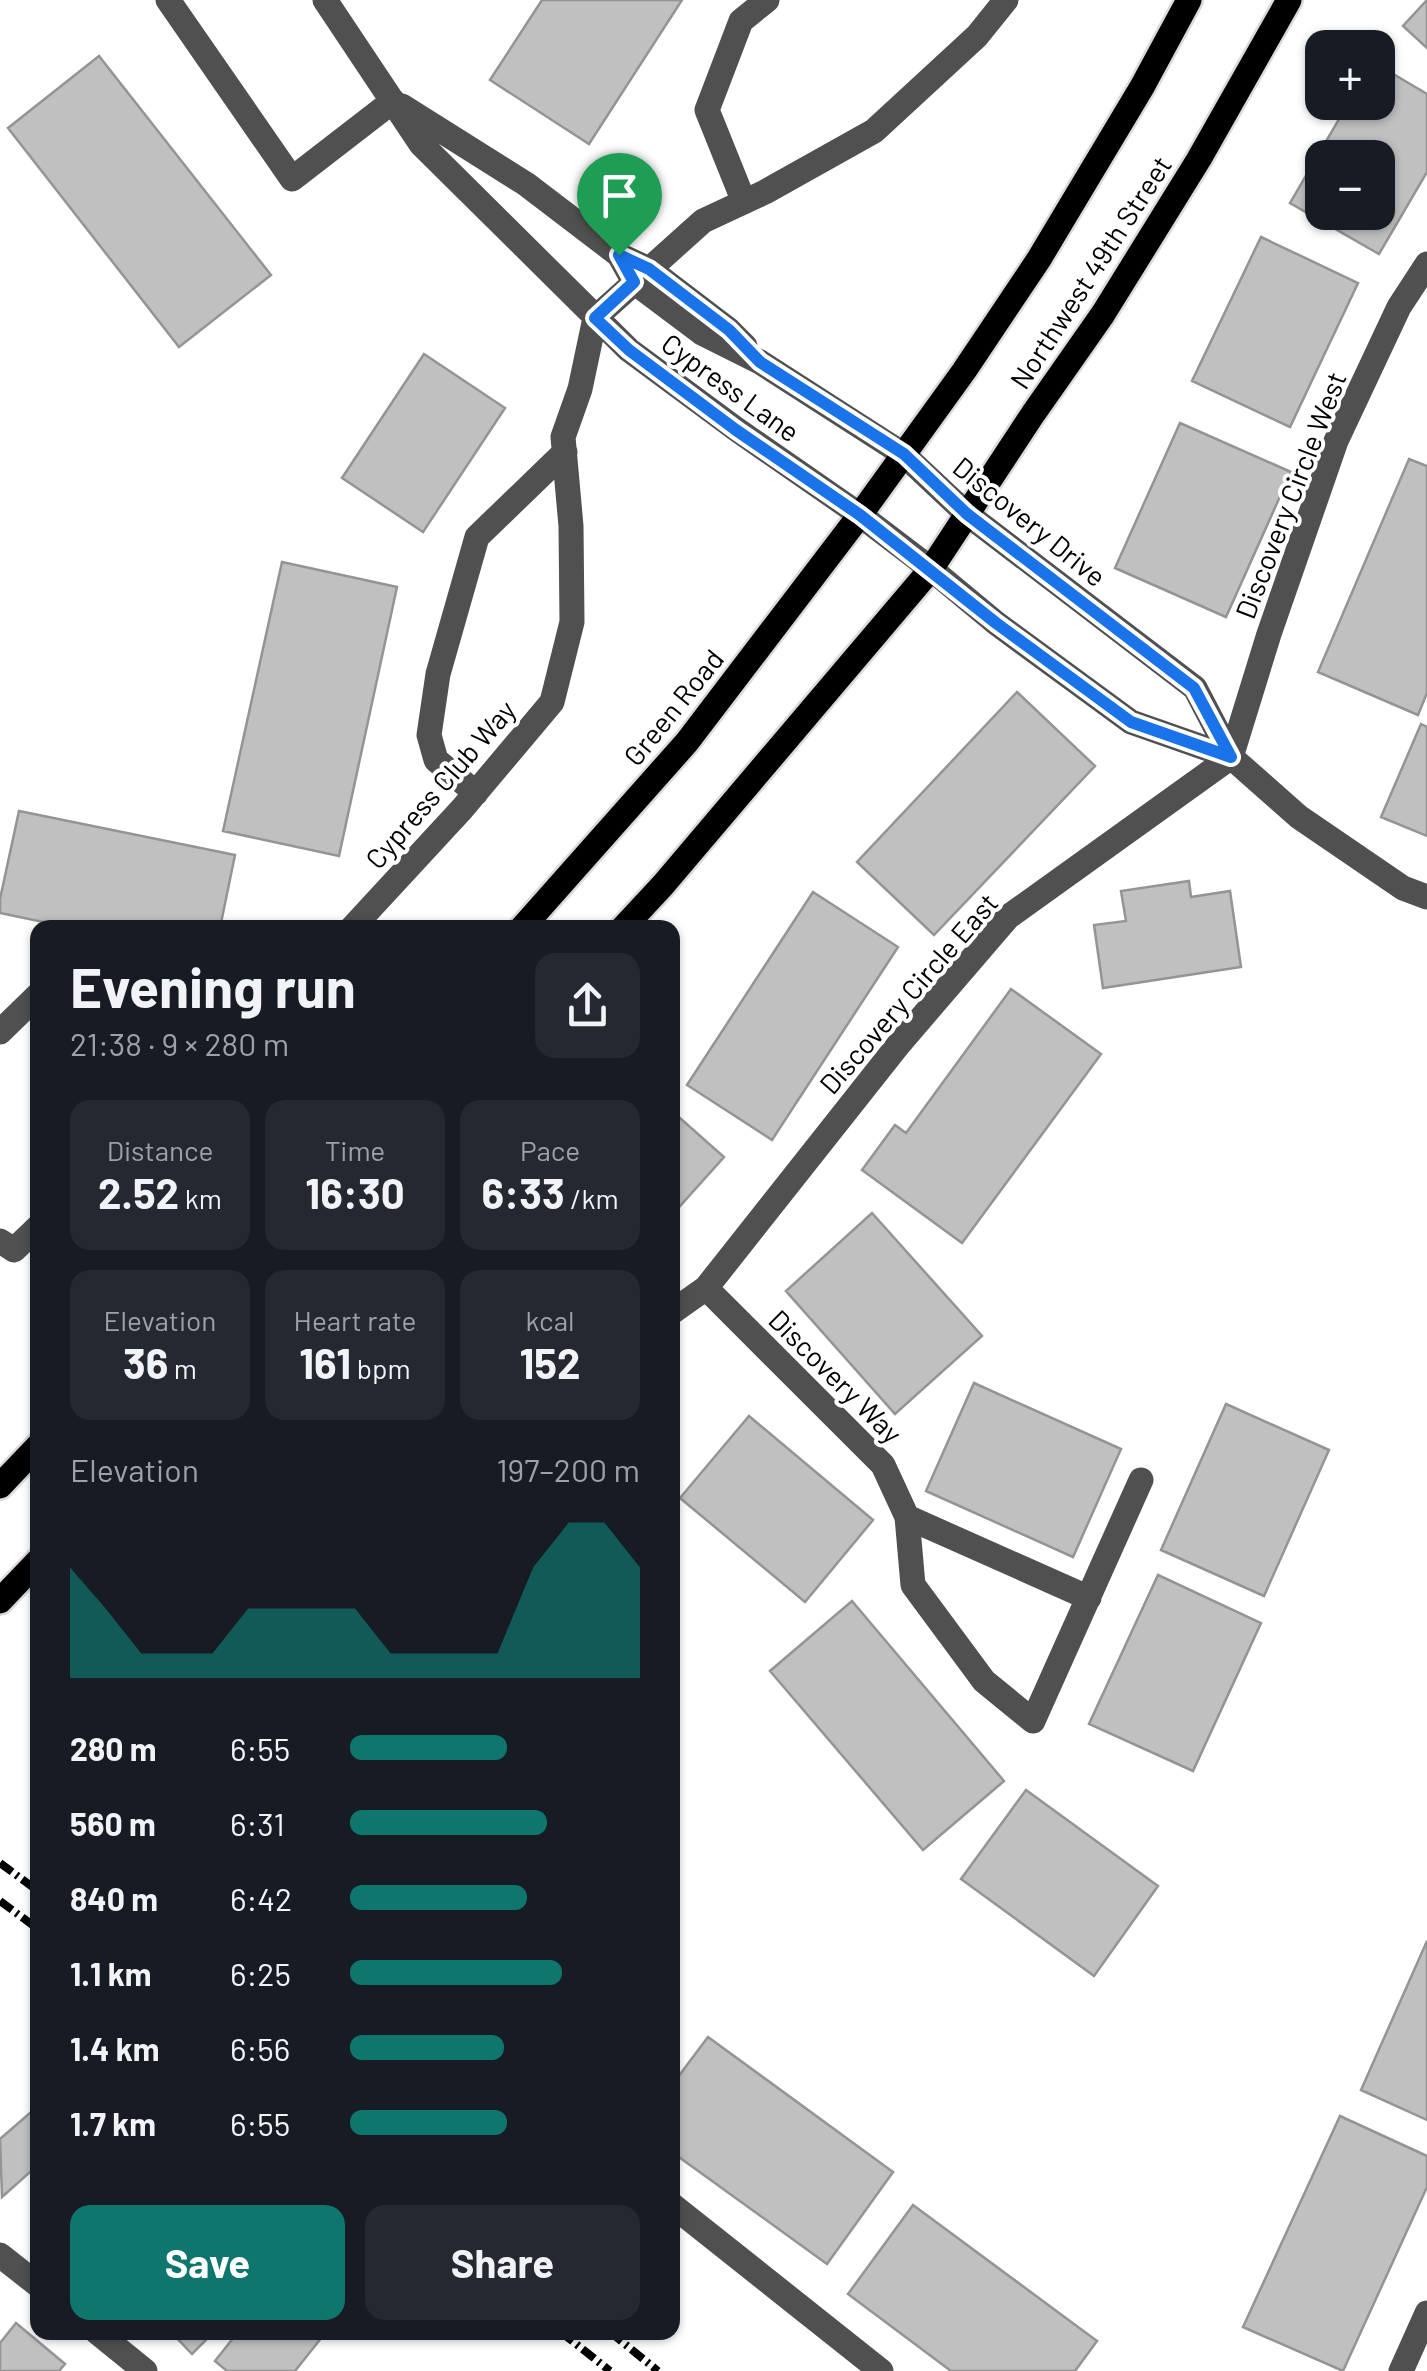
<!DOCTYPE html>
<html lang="en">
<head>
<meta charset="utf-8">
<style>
  body { margin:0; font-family:Barlow,sans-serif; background:#242831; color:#f1f3f6; height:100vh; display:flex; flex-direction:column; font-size:38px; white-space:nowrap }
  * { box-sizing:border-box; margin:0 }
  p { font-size:32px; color:#9ea1a6 }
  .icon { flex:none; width:55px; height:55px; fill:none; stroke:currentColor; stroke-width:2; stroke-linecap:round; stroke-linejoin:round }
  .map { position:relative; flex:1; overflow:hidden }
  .details { position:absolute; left:30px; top:920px; width:650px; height:1420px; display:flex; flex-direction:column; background:#171b24; border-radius:20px; box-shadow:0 2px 8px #0004 }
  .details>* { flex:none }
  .controls { position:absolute; left:1305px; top:30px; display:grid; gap:20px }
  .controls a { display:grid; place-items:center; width:90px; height:90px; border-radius:20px; background:#171b24; box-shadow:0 2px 8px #0004; font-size:50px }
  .pin { position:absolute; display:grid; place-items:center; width:85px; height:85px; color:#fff; margin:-102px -42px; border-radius:50% 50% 50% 0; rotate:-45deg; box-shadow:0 0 10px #0007 }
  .pin .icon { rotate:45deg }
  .round { display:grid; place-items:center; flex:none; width:105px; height:105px; border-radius:20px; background:#242831 }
  .overview { display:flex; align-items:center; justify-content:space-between; height:170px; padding:0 40px }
  h1 { font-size:55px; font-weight:700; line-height:75px }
  .figures { display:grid; grid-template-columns:repeat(3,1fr); gap:15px; height:170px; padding:10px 40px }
  .figures div { display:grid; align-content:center; border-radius:20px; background:#242831; text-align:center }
  .figures b { font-size:42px; font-weight:700 }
  .figures small { font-size:28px; font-weight:400 }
  .figures p { font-size:28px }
  .chart { height:280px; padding:20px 40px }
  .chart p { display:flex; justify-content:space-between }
  .chart svg { width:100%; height:180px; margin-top:10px; fill:#0f766e; opacity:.7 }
  .primary-button { display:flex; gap:20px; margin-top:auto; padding:20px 40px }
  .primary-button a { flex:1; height:115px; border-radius:20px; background:#0f766e; color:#fff; font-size:40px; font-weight:700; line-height:115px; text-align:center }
  .primary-button a+a { background:#242831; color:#f1f3f6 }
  ul { padding:0 40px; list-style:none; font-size:32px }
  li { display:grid; grid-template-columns:160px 120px 1fr; align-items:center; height:75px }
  li i { height:25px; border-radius:12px; background:#0f766e }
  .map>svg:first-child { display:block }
  .building { fill:#c0c0c0; stroke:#949494; stroke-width:2.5; fill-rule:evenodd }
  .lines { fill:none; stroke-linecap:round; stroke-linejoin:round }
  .major-casing { stroke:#dbdbdb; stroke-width:30 }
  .minor { stroke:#505050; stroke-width:25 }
  .major { stroke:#000; stroke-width:25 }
  .rail { stroke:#000; stroke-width:8; stroke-dasharray:15 5 2.5 5; stroke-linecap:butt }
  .route-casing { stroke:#fff; stroke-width:20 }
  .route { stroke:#1a73e8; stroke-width:12 }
  .labels { text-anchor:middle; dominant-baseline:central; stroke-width:8; stroke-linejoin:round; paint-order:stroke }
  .street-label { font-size:28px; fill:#000; stroke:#fff }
</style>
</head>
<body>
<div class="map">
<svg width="1427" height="2371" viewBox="0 0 1427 2371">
  <rect width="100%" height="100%" fill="#fff"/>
  <!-- building -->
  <path class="building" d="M542 0H682L589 144 490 80Z
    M1427 0V48L1403 26Z
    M99 56 271 275 179 347 8 128Z
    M1378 65 1427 94V172L1379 254 1290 203 1349 102H1378ZM1322 158H1378V212H1322Z
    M1261 237 1358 283 1290 427 1192 381Z
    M424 354 505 408 423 532 342 478Z
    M1180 423 1291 472 1226 617 1115 568Z
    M1409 459 1427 466V693L1418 715 1318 672Z
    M282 562 397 587 339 856 223 831Z
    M1017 692 1095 766 934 935 857 862Z
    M1421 724 1427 727V836L1381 817Z
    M19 811 235 855 220 928H72L0 913V899Z
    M1189 881 1191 897 1230 891 1241 967 1103 988 1094 925 1126 921 1121 891Z
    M813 892 898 947 772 1140 687 1085Z
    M1011 989 1101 1054 962 1243 862 1170 895 1125 906 1133Z
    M672 1111 724 1157 672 1215Z
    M872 1213 982 1336 895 1414 786 1291Z
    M974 1383 1121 1449 1073 1557 926 1491Z
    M1226 1404 1329 1450 1264 1596 1161 1550Z
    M749 1416 873 1520 805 1602 680 1498Z
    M1158 1575 1261 1623 1193 1771 1089 1724Z
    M852 1601 1004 1781 923 1850 770 1671Z
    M1026 1790 1158 1886 1094 1976 961 1879Z
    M1427 1941V2120L1361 2090Z
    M708 2037 893 2172 827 2264 672 2152V2085Z
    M38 2106V2165L2 2197 0 2139Z
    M1340 2116 1427 2156V2187L1343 2371 1243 2327Z
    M913 2205 1097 2341 1075 2371H951L848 2294Z
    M16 2323 65 2364 59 2371H0V2343Z
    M171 2332H214L192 2354Z
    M238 2332H326L295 2371H227L215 2361Z"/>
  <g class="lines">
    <!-- major casing -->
    <g class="major-casing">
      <path id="major" d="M522 928 687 742 860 515 964 371 1039 259 1142 87 1189 0
        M623 928 663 885 931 569 1033 414 1103 314 1199 159 1289 0
        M0 1486 38 1446
        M0 1601 38 1561"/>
    </g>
    <!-- minor -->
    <path class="minor" d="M168 0 292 179 393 101
      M325 0 421 144 629 350 736 429 860 515 931 569 996 623 1131 722 1231 757
      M402 106 526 184 619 255 649 269 729 330 745 346
      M744 202 707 110 741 21 767 0
      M619 255 634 282 702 333 760 362 903 454 967 514 1195 688 1231 757 1299 817 1403 888 1427 897
      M1231 757 1269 634 1336 441 1399 307 1427 264
      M476 793 436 760 429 735 438 674 477 537 565 452
      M352 928 462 809 552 702 572 622 571 526 563 437 580 389 595 318 703 221 765 192 874 131 977 36 1006 0
      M0 1032 38 995
      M0 1241 14 1250 38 1227
      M706 1288 883 1465 907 1517 913 1585 984 1681 1033 1721 1141 1480
      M672 1312 706 1288 899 1044 1008 917 1231 757
      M907 1517 1089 1598
      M672 2205 881 2371
      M0 2255 38 2285
      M97 2332 145 2371
      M1401 2371 1427 2313"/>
    <!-- major -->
    <use href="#major" class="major"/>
    <!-- rail -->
    <path class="rail" d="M0 1863 38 1891
      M0 1901 38 1929
      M561 2332 610 2371
      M610 2332 658 2371"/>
  </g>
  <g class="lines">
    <!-- route casing -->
    <g class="route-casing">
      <path id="route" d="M619 255 649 269 729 330 760 362 904 454 967 514 1194 688 1231 757 1131 722 996 623 860 515 736 430 629 350 595 318 634 282Z"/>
    </g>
    <!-- route -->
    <use href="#route" class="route"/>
  </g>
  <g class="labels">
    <!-- street labels -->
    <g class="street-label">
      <text transform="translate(1090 272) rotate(-57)">Northwest 49th Street</text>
      <text transform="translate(731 387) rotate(36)">Cypress Lane</text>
      <text transform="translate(1290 495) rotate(-69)">Discovery Circle West</text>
      <text transform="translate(1030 521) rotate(39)">Discovery Drive</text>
      <text transform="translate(673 707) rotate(-51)">Green Road</text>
      <text transform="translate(440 784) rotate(-49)">Cypress Club Way</text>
      <text transform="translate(908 993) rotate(-49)">Discovery Circle East</text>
      <text transform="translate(836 1376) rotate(45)">Discovery Way</text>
    </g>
  </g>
</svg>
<div class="controls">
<a>+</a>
<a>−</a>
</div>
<div class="pin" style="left:619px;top:255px;background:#1e9e55"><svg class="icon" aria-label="arrive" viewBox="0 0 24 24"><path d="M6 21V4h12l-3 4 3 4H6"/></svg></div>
<section class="details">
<div class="overview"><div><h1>Evening run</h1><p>21:38 · 9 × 280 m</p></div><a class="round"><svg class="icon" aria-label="share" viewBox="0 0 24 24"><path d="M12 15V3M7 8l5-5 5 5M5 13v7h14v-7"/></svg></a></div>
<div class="figures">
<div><p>Distance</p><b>2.52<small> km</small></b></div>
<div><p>Time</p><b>16:30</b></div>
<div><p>Pace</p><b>6:33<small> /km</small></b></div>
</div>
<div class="figures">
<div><p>Elevation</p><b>36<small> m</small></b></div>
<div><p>Heart rate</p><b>161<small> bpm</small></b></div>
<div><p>kcal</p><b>152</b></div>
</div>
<div class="chart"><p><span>Elevation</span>197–200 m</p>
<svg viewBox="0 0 160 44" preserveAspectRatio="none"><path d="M0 44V17L10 27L20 38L30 38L40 38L50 27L60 27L70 27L80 27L90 38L100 38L110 38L120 38L130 17L140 6L150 6L160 17V44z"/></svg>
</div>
<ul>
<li><b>280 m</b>6:55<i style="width:54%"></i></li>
<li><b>560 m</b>6:31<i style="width:68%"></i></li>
<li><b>840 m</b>6:42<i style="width:61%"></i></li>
<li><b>1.1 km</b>6:25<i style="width:73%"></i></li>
<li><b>1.4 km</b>6:56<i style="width:53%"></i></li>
<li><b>1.7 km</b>6:55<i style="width:54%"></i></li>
</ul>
<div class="primary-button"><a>Save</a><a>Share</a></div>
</section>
</div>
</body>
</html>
